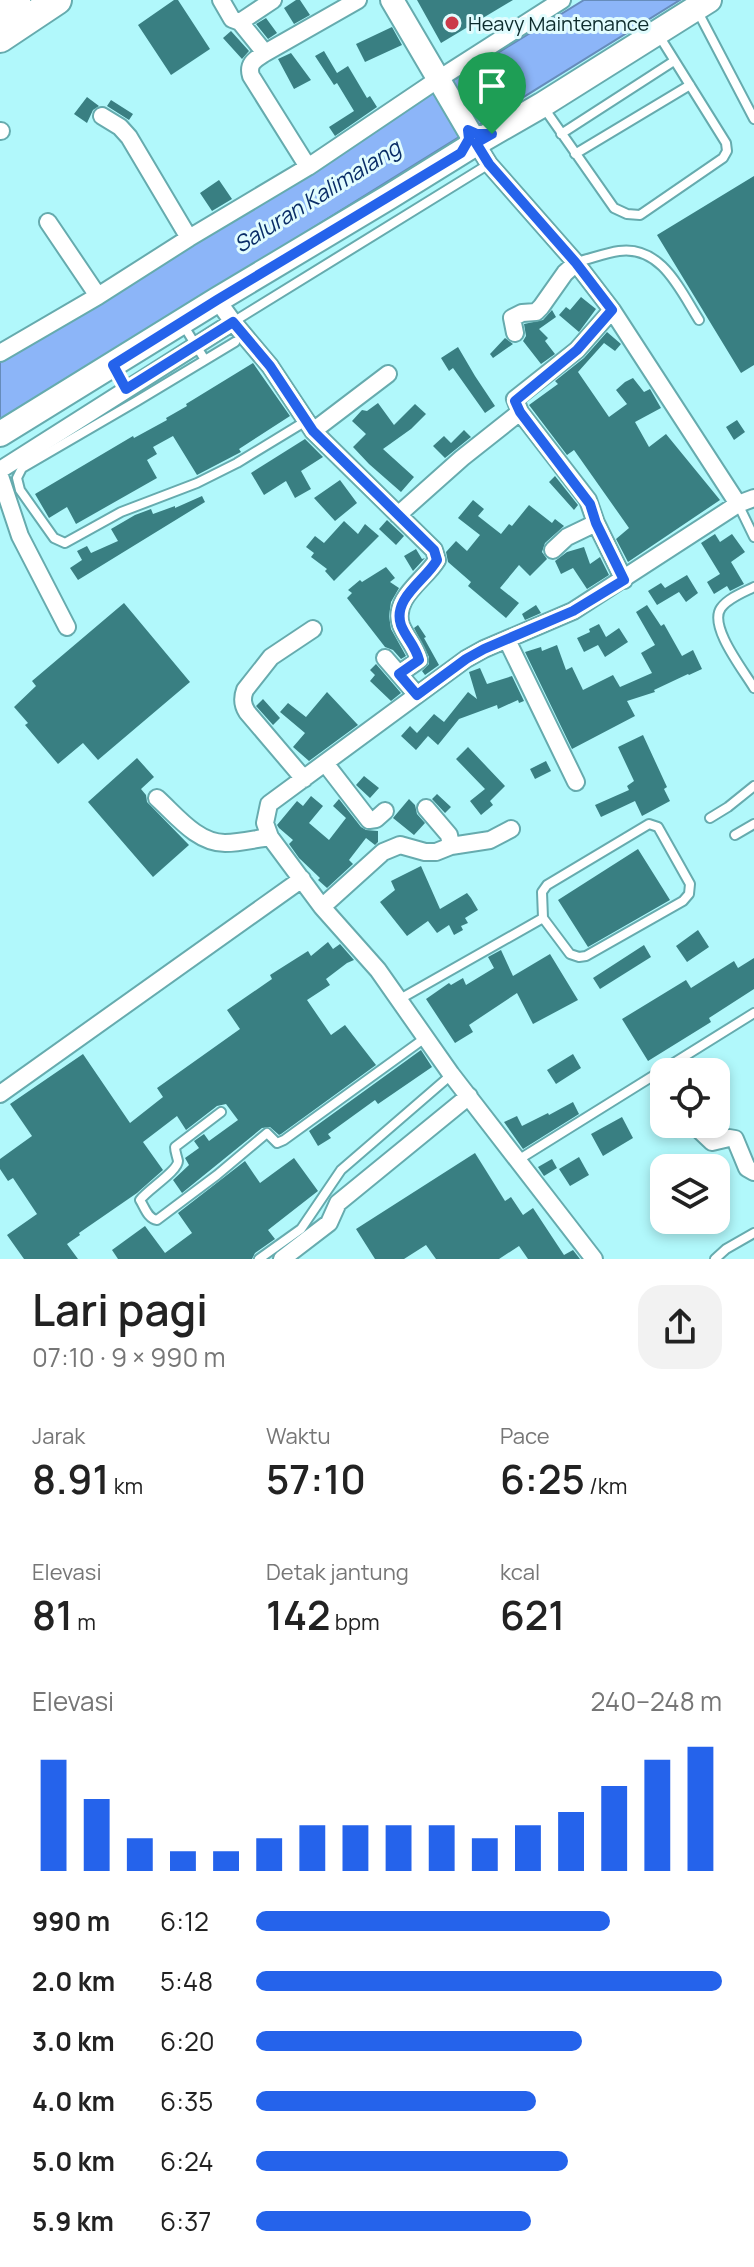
<!DOCTYPE html>
<html lang="id">
<head>
<meta charset="utf-8">
<style>
  body { margin:0; font-family:Manrope,sans-serif; background:#f2f2f2; color:#222; height:100vh; display:flex; flex-direction:column; font-size:30px; white-space:nowrap }
  * { box-sizing:border-box; margin:0 }
  p { font-size:26px; color:#767676 }
  .icon { flex:none; width:44px; height:44px; fill:none; stroke:currentColor; stroke-width:2; stroke-linecap:round; stroke-linejoin:round }
  .map { position:relative; height:1259px; overflow:hidden }
  .drawer { display:flex; flex-direction:column; background:#fff; flex:1 }
  .drawer>* { flex:none }
  .buttons { position:absolute; left:650px; top:1058px; display:grid; gap:16px }
  .buttons a { display:grid; place-items:center; width:80px; height:80px; border-radius:16px; background:#fff; box-shadow:0 4px 12px #0003; font-size:40px }
  .pin { position:absolute; display:grid; place-items:center; width:68px; height:68px; color:#fff; margin:-82px -34px; border-radius:50% 50% 50% 0; rotate:-45deg; box-shadow:0 0 8px #0007 }
  .pin .icon { rotate:45deg }
  .round { display:grid; place-items:center; flex:none; width:84px; height:84px; border-radius:24px; background:#f2f2f2 }
  .overview { display:flex; align-items:center; justify-content:space-between; height:136px; padding:0 32px }
  h1 { font-size:44px; font-weight:600; line-height:60px }
  .figures { display:grid; grid-template-columns:repeat(3,1fr); gap:12px; height:136px; padding:8px 32px }
  .figures div { display:grid; align-content:center }
  .figures b { font-size:40px; font-weight:600 }
  .figures small { font-size:22px; font-weight:400 }
  .figures p { font-size:22px }
  .chart { height:224px; padding:16px 32px }
  .chart p { display:flex; justify-content:space-between }
  .chart svg { width:100%; height:144px; margin-top:8px; stroke:#2563eb; stroke-width:6 }
  ul { padding:0 32px; list-style:none; font-size:26px }
  li { display:grid; grid-template-columns:128px 96px 1fr; align-items:center; height:60px }
  li i { height:20px; border-radius:10px; background:#2563eb }
  .map>svg:first-child { display:block }
  .water { fill:#8cb5f8; stroke:#668cbb; stroke-width:2 }
  .building { fill:#397f82 }
  .lines { fill:none; stroke-linecap:round; stroke-linejoin:round }
  .lane-casing { stroke:#66abae; stroke-width:12 }
  .street-casing { stroke:#66abae; stroke-width:20 }
  .secondary-casing { stroke:#66abae; stroke-width:26 }
  .primary-casing { stroke:#66abae; stroke-width:28 }
  .highway-casing { stroke:#66abae; stroke-width:32 }
  .lane { stroke:#fff; stroke-width:8 }
  .street { stroke:#fff; stroke-width:16 }
  .secondary { stroke:#fff; stroke-width:22 }
  .primary { stroke:#fff; stroke-width:24 }
  .highway { stroke:#fff; stroke-width:28 }
  .route-casing { stroke:#fff; stroke-width:16 }
  .route { stroke:#2563eb; stroke-width:10 }
  .poi-dot { fill:#cb3b4a; stroke:#e1fcfe; stroke-width:3 }
  .labels { text-anchor:middle; dominant-baseline:central; stroke-width:6; stroke-linejoin:round; paint-order:stroke }
  .poi-label { font-size:20px; fill:#0d2b2c; stroke:#e1fcfe; text-anchor:start }
  .water-label { font-size:22px; font-style:italic; fill:#092d67; stroke:#e1fcfe }
</style>
</head>
<body>
<div class="map">
<svg width="754" height="1259" viewBox="0 0 754 1259">
  <rect width="100%" height="100%" fill="#b1f8fb"/>
  <!-- water -->
  <path class="water" d="M584 0H680L0 422V358Z"/>
  <!-- building -->
  <path class="building" d="M174 0H178L210 49 171 75 138 25Z
    M296 0H300L310 15 294 24 284 8Z
    M417 0H513L441 43Z
    M266 18 277 33 268 39 256 24Z
    M392 27 402 45 365 62 356 44Z
    M231 31 249 51 242 59 223 38Z
    M324 51 337 73 348 66 367 98 370 96 377 107 335 136 329 127 354 111 337 83 334 85 315 56Z
    M291 53 311 80 294 89 278 59Z
    M87 97 99 106 93 110 87 123 74 114Z
    M111 100 133 114 129 120 107 106Z
    M754 176V365L741 373 657 235Z
    M219 180 232 199 212 211 200 193Z
    M581 297 596 309 579 332 559 315 566 307 570 310Z
    M552 310 556 317 539 329 548 338 545 341 555 354 541 364 523 341 526 336 524 324 543 320Z
    M607 332 621 344 615 351 604 343 578 372 609 417 627 404 616 390 625 382 633 378 644 392 650 389 661 408 635 422 649 447 666 434 720 500 628 562 616 539 629 528 574 450 567 455 529 405 558 384 555 381 584 358Z
    M505 338 513 344 493 358 490 354Z
    M458 347 475 376 495 406 485 413 453 368 449 371 441 358Z
    M253 363 290 416 239 449 241 452 197 475 173 436 153 447 157 454 147 460 157 478 76 524 67 507 49 518 35 494 133 436 134 438 167 420 166 418 187 406 186 404Z
    M378 403 394 425 415 404 426 414 411 429 383 449 414 477 401 492 369 464 353 447 366 434 352 421 362 410 367 411Z
    M737 420 745 432 734 440 726 427Z
    M464 430 471 437 445 458 433 446 444 436 451 443Z
    M305 439 323 457 301 471 311 489 295 498 286 481 264 495 251 473Z
    M555 476 578 505 574 510 549 482Z
    M340 480 357 503 335 521 314 498Z
    M202 496 205 502 78 580 70 568 82 560 77 551 87 546 91 553 118 541 111 529 135 515 151 509 153 514 175 506V508Z
    M473 500 484 509 478 516 501 534 509 524 512 526 529 505 552 523 555 519 564 526 545 543 542 552 547 559 530 576 519 565 500 588 519 603 506 618 468 586 471 582 448 562 446 552 456 541 467 551 480 535 458 518Z
    M387 520 404 536 396 545 379 529Z
    M344 521 358 534 365 524 379 536 334 581 325 571 327 569 311 557 314 553 306 547 315 536 324 543Z
    M715 534 720 542 732 534 745 552 731 562 744 584 730 591 727 586 714 594 707 582 720 574 701 543Z
    M584 547 590 564 600 557 609 575 587 589 573 568 561 574 555 561 567 552Z
    M416 549 422 559 425 558 413 571 404 556Z
    M386 567 395 578 390 582 399 588 391 602 389 616 391 629 406 656 401 659 393 650 385 647 347 598 352 593 348 590 360 580 362 582Z
    M687 575 698 593 686 602 679 592 657 605 648 591 661 583 665 588Z
    M124 603 190 682 98 760 83 743 58 764 25 725 28 723 14 707 36 686 32 681Z
    M536 605 541 613 525 620 522 614Z
    M647 605 661 626 664 624 682 656 693 650 702 669 689 675 688 674 654 690 655 692 627 701 635 716 572 749 525 652 541 647 542 651 557 645 566 670 572 667 583 690 613 675 620 687 652 673 641 653 655 645 636 612Z
    M599 624 606 637 619 628 628 642 605 657 598 645 584 652 577 638 590 632 589 629Z
    M418 625 426 637 424 638 439 665 425 675 422 671 429 664V657L414 628Z
    M376 664 401 693 391 701 370 681 375 675 370 670Z
    M480 668 487 684 512 676 524 701 519 703 518 700 498 709 497 705 459 719 438 745 428 736 416 750 401 736 410 726 417 733 434 714 444 722 468 692 477 699 469 672Z
    M327 692 358 725 309 761 293 747 305 733 280 712 288 703 306 717Z
    M263 699 280 718 273 725 256 706Z
    M643 735 667 787 664 789 670 801 642 816 635 801 601 817 595 805 629 790 627 786 634 781 618 747Z
    M468 747 505 786 490 801 493 805 481 815 470 801 485 789 456 759Z
    M137 758 154 777 141 789 146 795 147 802 189 845 153 877 88 802Z
    M546 761 551 771 535 779 530 769Z
    M364 776 379 788 370 798 356 785Z
    M437 794 451 807 445 813 432 799Z
    M311 796 323 806 309 823 329 840 346 818 333 806 339 799 361 827 366 830 378 831V842L375 845 366 838 349 860 353 864 327 888 318 880 320 878 299 858 289 844 293 840 279 828 277 825 297 801 303 806Z
    M409 799 415 805 417 814 425 823 414 835 393 818Z
    M638 849 670 900 588 947 558 900Z
    M421 866 440 909 467 893 471 898 478 910 465 918 468 923 461 926 463 930 454 935 449 925 437 933 428 921 407 936 380 902 395 890 391 881Z
    M698 930 709 947 687 962 676 946Z
    M328 942 333 949 340 944 354 960 347 963 326 979 330 985 307 1000 331 1035 345 1025 376 1065 281 1134 279 1135 270 1127 262 1128 182 1193 173 1180 189 1165 185 1158 199 1148 194 1141 204 1134 209 1141 238 1120 226 1104 217 1106 186 1130 177 1116 143 1142 163 1170 137 1193 79 1233 80 1235 67 1244 78 1259H24L7 1235 37 1214 13 1178 8 1181 0 1169V1159L32 1136 10 1104 83 1054 130 1123 163 1097 157 1088 240 1029 227 1010 272 979 270 975 308 951 311 956Z
    M644 945 651 957 600 989 593 978Z
    M501 950 513 976 550 954 578 1000 533 1024 517 993 469 1025 473 1032 455 1043 426 999 449 983 451 985 463 978 466 985 494 968 488 957Z
    M754 958V989L709 1018 711 1022 648 1061 622 1019 686 980 691 988 734 961 738 968Z
    M421 1050 432 1067 378 1104 375 1100 328 1134 331 1138 318 1146 309 1131Z
    M573 1054 581 1068 556 1084 547 1070Z
    M573 1102 579 1114 523 1149 504 1122 517 1116 522 1126 548 1113 549 1115Z
    M622 1117 633 1138 603 1156 591 1134Z
    M475 1153 505 1201 511 1197 523 1215 533 1208 564 1255 573 1250 580 1259H528L519 1246 499 1259H436L426 1245 404 1259H375L356 1229Z
    M579 1157 589 1175 570 1186 559 1169Z
    M294 1158 318 1191 268 1230 275 1239 255 1253 252 1259H118L112 1250 145 1226 165 1253 192 1233 178 1213 245 1161 260 1183Z
    M552 1159 557 1168 544 1176 538 1167Z"/>
  <g class="lines">
    <!-- lane casing -->
    <g class="lane-casing">
      <path id="lane" d="M698 12 754 119
        M544 108 614 208 627 214 640 215 723 158 727 151 726 143 658 34
        M561 134 674 61
        M575 154 690 85
        M576 262C590 259 605 253 619 251 661 245 680 290 699 320
        M233 322 489 164
        M182 323 205 360
        M235 342 137 401 22 468 17 478 20 490 54 538 65 543 121 512 197 483 237 463 306 421
        M738 504 754 537
        M754 587C744 592 728 598 721 608 708 626 744 671 754 688
        M710 818 728 807 754 786
        M649 824 658 827 690 884 689 894 683 901 586 956 579 957 570 954 543 918 542 892 547 885Z
        M735 835 754 824
        M400 999 543 918
        M221 1112 175 1147C175 1152 177 1156 178 1161 178 1171 147 1190 140 1200 145 1208 148 1219 157 1220L217 1175 267 1133 277 1143 284 1140 425 1038
        M518 1160 754 1013
        M259 1259 301 1229 341 1170 451 1075
        M715 1259 726 1249 754 1233"/>
    </g>
    <!-- street casing -->
    <g class="street-casing">
      <path id="street" d="M221 0 232 19 240 22 265 53
        M240 22 273 0
        M102 116 120 127 129 137 189 238
        M0 131H1
        M476 143 489 164 576 263 612 310 738 504
        M308 167 251 76C247 63 256 59 265 53L358 0
        M48 222 98 296
        M217 300 233 322 270 366 313 431 434 550 437 560C425 580 392 598 401 625 406 638 415 645 419 660L399 674
        M515 333 512 318 522 313 536 312 541 307 565 273 576 263
        M0 353 98 296 189 238 308 167 437 80 562 0
        M313 431 388 374
        M0 470 233 322
        M0 476 20 536 67 627
        M398 515 462 458 520 412
        M596 523 588 500 520 412 515 399 577 350 612 310
        M553 550 567 537 596 523 624 580
        M507 640 576 782
        M385 658 417 695
        M325 763 369 820 376 819 385 811
        M304 779 247 712C242 704 242 698 245 690L271 657 313 629
        M157 798C176 815 197 843 225 843 240 843 255 839 270 837
        M426 808 449 835 451 846
        M322 907 383 852 400 845 425 852H436L451 846 490 840 511 829
        M0 1094 302 879
        M693 1124 712 1142 729 1138 735 1139 747 1168 754 1172
        M282 1259 329 1223 338 1203 469 1096
        M594 1259 451 1074 378 970 322 907 270 837 265 823 269 804 466 659 484 649 573 611 738 504 754 498"/>
    </g>
    <!-- secondary casing -->
    <g class="secondary-casing">
      <path id="secondary" d="M392 0 476 143"/>
    </g>
    <!-- primary casing -->
    <g class="primary-casing">
      <path id="primary" d="M0 434 217 300 389 197 476 143 542 105 709 0"/>
    </g>
    <!-- highway casing -->
    <g class="highway-casing">
      <path id="highway" d="M0 10 16 0
        M0 38 57 0"/>
    </g>
    <!-- lane -->
    <use href="#lane" class="lane"/>
    <!-- street -->
    <use href="#street" class="street"/>
    <!-- secondary -->
    <use href="#secondary" class="secondary"/>
    <!-- primary -->
    <use href="#primary" class="primary"/>
    <!-- highway -->
    <use href="#highway" class="highway"/>
  </g>
  <g class="lines">
    <!-- route casing -->
    <g class="route-casing">
      <path id="route" d="M468 130 477 134H492L476 143 489 164 576 263 612 310 577 350 515 401 520 412 590 504 596 523 624 580 573 611 484 649 466 659 417 695 399 674 419 660C415 645 406 638 401 625 392 598 426 580 437 560L434 550 313 431 270 366 233 322 126 389 113 365 217 300 461 153 469 139Z"/>
    </g>
    <!-- route -->
    <use href="#route" class="route"/>
  </g>
  <!-- markers -->
  <circle class="poi-dot" cx="452" cy="23" r="8"/>
  <g class="labels">
    <!-- poi labels -->
    <g class="poi-label">
      <text x="468" y="23">Heavy Maintenance</text>
    </g>
    <!-- water labels -->
    <g class="water-label">
      <text transform="translate(317 196) rotate(-32)">Saluran Kalimalang</text>
    </g>
  </g>
</svg>
<div class="buttons">
<a><svg class="icon" aria-label="locate" viewBox="0 0 24 24"><circle cx="12" cy="12" r="6"/><path d="M12 2v4M12 18v4M2 12h4M18 12h4"/></svg></a>
<a><svg class="icon" aria-label="layers" viewBox="0 0 24 24"><path d="M12 4l9 5-9 5-9-5zM3 14l9 5 9-5"/></svg></a>
</div>
<div class="pin" style="left:492px;top:134px;background:#1e9e55"><svg class="icon" aria-label="arrive" viewBox="0 0 24 24"><path d="M6 21V4h12l-3 4 3 4H6"/></svg></div>
</div>
<section class="drawer">
<div class="overview"><div><h1>Lari pagi</h1><p>07:10 · 9 × 990 m</p></div><a class="round"><svg class="icon" aria-label="share" viewBox="0 0 24 24"><path d="M12 15V3M7 8l5-5 5 5M5 13v7h14v-7"/></svg></a></div>
<div class="figures">
<div><p>Jarak</p><b>8.91<small> km</small></b></div>
<div><p>Waktu</p><b>57:10</b></div>
<div><p>Pace</p><b>6:25<small> /km</small></b></div>
</div>
<div class="figures">
<div><p>Elevasi</p><b>81<small> m</small></b></div>
<div><p>Detak jantung</p><b>142<small> bpm</small></b></div>
<div><p>kcal</p><b>621</b></div>
</div>
<div class="chart"><p><span>Elevasi</span>240–248 m</p>
<svg viewBox="0 0 160 44" preserveAspectRatio="none"><path d="M5 44V10M15 44V22M25 44V34M35 44V38M45 44V38M55 44V34M65 44V30M75 44V30M85 44V30M95 44V30M105 44V34M115 44V30M125 44V26M135 44V18M145 44V10M155 44V6"/></svg>
</div>
<ul>
<li><b>990 m</b>6:12<i style="width:76%"></i></li>
<li><b>2.0 km</b>5:48<i style="width:100%"></i></li>
<li><b>3.0 km</b>6:20<i style="width:70%"></i></li>
<li><b>4.0 km</b>6:35<i style="width:60%"></i></li>
<li><b>5.0 km</b>6:24<i style="width:67%"></i></li>
<li><b>5.9 km</b>6:37<i style="width:59%"></i></li>
</ul>
</section>
</body>
</html>
